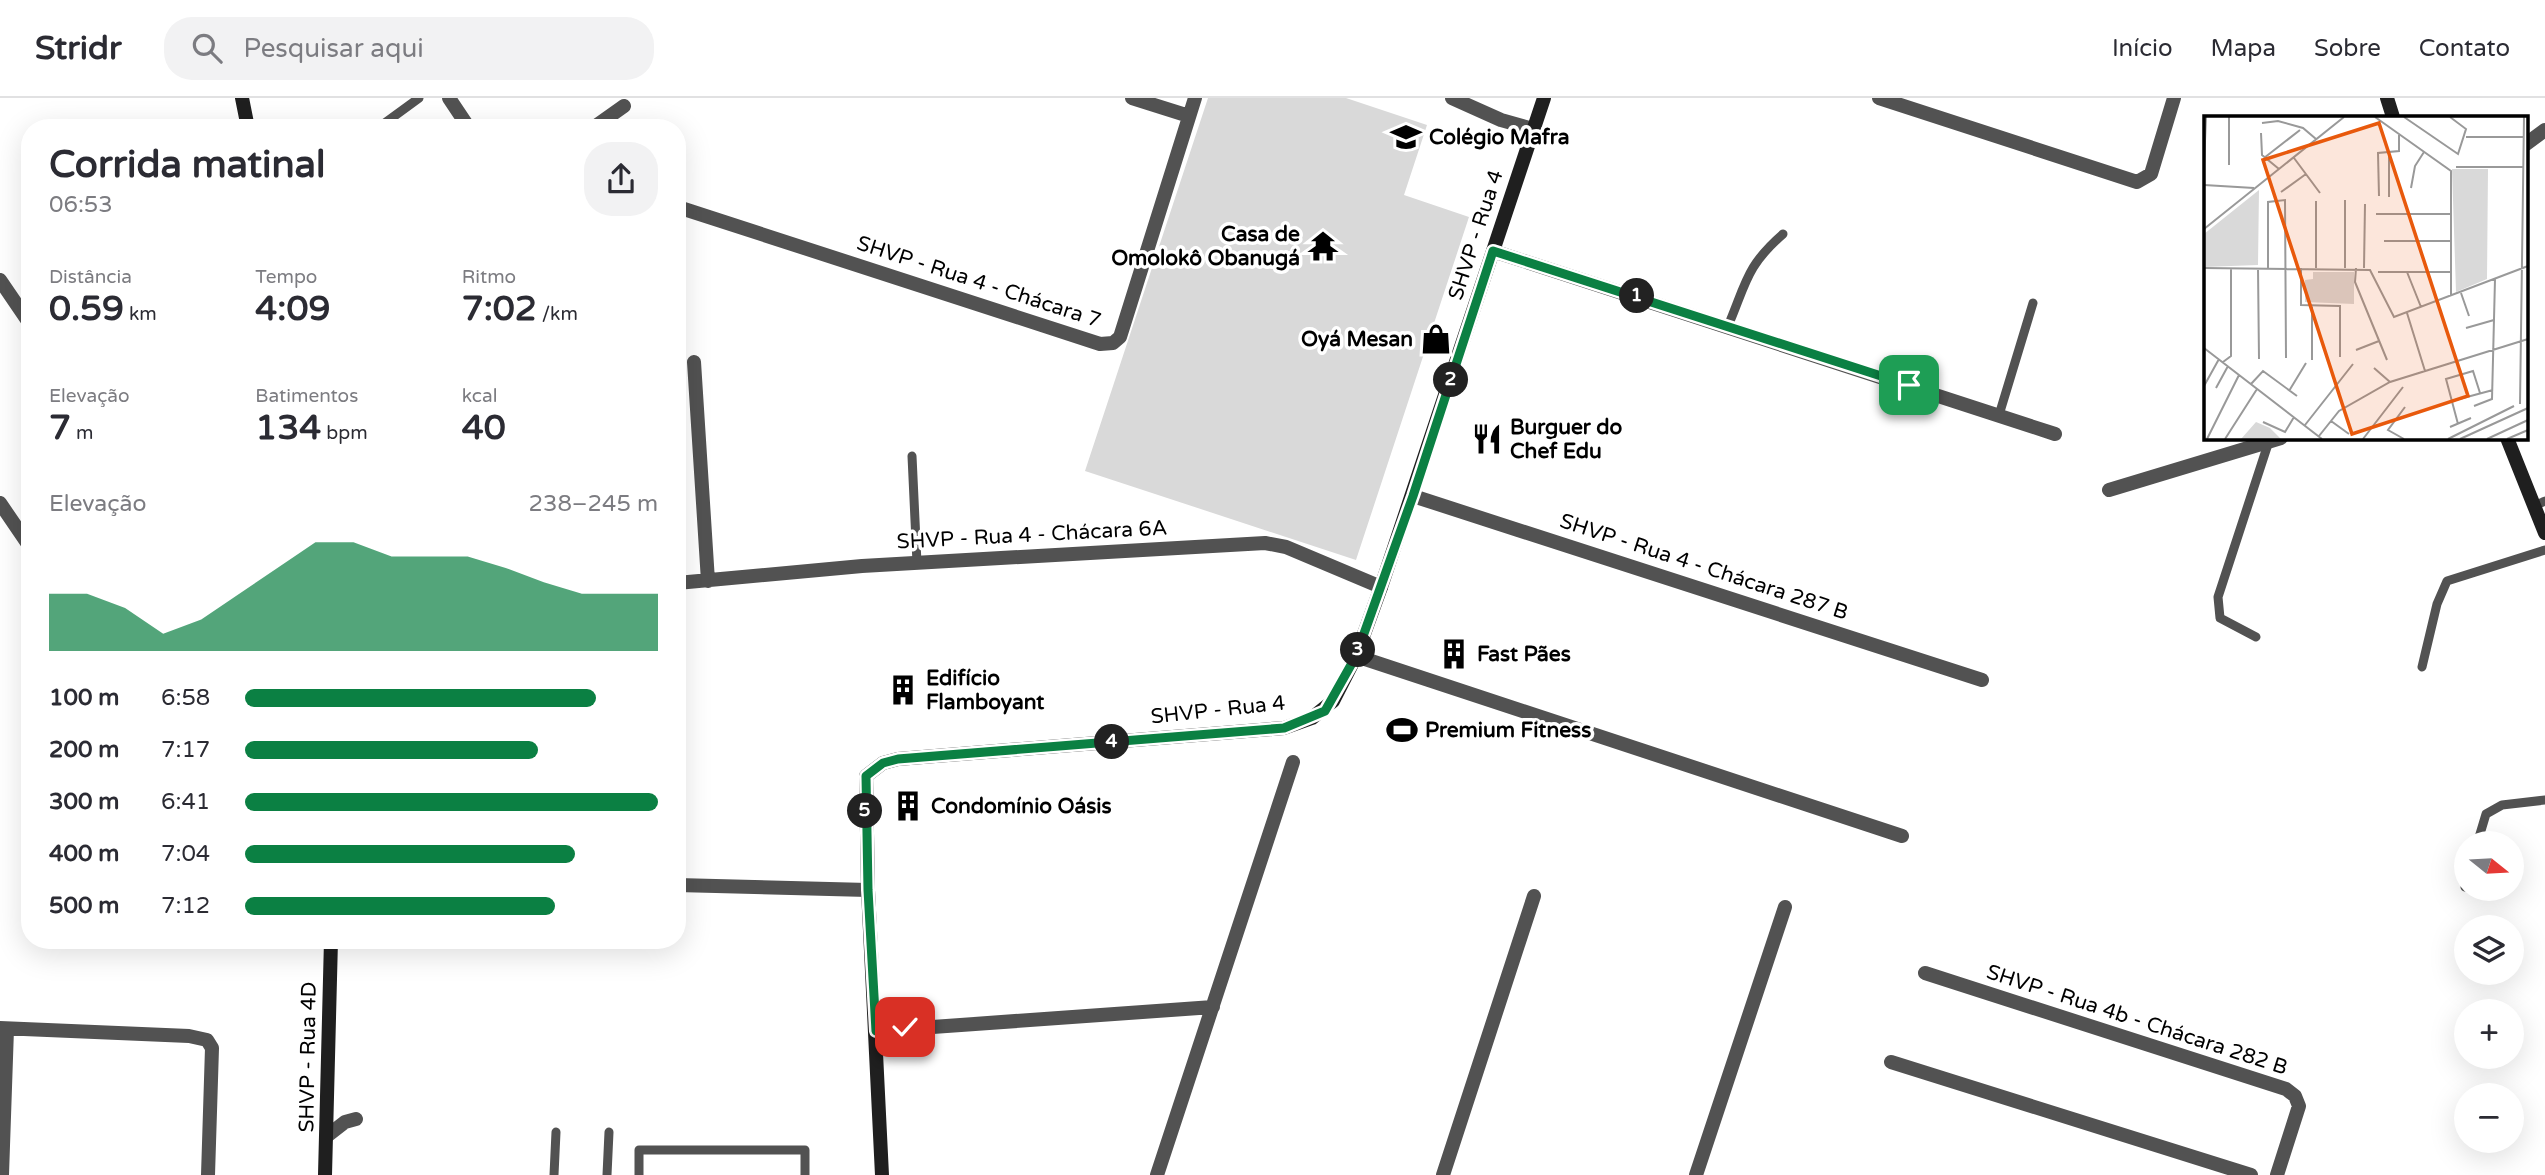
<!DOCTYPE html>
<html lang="pt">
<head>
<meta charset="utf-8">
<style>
  body { margin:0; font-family:"Varela Round",sans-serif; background:#f2f2f3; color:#2b2b33; height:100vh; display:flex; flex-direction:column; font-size:26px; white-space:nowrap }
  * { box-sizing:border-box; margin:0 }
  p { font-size:23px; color:#7c7c81 }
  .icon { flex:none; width:38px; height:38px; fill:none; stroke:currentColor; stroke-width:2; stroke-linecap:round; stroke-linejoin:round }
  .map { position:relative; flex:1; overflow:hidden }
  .side { position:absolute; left:21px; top:21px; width:665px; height:830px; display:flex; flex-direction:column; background:#fff; border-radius:28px; box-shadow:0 7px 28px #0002 }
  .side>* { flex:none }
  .needle { width:46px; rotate:108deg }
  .tools { position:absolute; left:2454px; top:733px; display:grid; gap:14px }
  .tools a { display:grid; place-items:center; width:70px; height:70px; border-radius:50%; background:#fff; box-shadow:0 7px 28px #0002; font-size:35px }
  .pin { position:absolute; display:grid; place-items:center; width:60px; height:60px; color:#fff; margin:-30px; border-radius:14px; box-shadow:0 4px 10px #0006 }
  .km { position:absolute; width:35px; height:35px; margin:-18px; border-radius:50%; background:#222; color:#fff; font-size:19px; line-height:35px; text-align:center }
  .round { display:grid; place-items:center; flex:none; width:74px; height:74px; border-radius:28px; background:#f2f2f3 }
  .summary { display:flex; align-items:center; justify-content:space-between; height:119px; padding:0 28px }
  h1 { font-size:38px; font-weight:700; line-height:52px }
  .stats { display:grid; grid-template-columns:repeat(3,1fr); gap:10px; height:119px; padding:7px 28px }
  .stats div { display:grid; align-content:center }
  .stats b { font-size:35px; font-weight:700 }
  .stats small { font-size:19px; font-weight:400 }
  .stats p { font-size:19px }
  .chart { height:196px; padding:14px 28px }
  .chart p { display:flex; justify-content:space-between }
  .chart svg { width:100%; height:126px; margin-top:7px; fill:#0b8043; opacity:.7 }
  ul { padding:0 28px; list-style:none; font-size:23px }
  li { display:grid; grid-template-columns:112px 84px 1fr; align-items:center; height:52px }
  li i { height:18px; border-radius:9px; background:#0b8043 }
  header { display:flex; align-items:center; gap:42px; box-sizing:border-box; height:98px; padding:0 35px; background:#fff; border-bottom:2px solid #e1e1e2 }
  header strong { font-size:33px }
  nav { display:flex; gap:38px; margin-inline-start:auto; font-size:24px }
  .search { width:490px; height:63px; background:#f2f2f3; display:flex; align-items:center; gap:18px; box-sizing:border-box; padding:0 24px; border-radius:28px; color:#7c7c81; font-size:26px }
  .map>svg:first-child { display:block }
  .green { fill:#d9d9d9 }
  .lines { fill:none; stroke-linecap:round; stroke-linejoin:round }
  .lane { stroke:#525252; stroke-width:9 }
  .street { stroke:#525252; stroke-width:14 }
  .secondary { stroke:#1f1f1f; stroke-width:14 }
  .route-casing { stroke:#fff; stroke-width:14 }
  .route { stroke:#0b8043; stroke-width:9 }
  .labels { text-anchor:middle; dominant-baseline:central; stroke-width:7; stroke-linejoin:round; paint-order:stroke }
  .poi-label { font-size:21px; font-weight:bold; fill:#000; stroke:#fff; text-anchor:start }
  .street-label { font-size:21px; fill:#000; stroke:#fff }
  .inset-road { fill:none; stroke:#999; stroke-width:2 }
  .view { fill:#e8590c; fill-opacity:0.15; stroke:#e8590c; stroke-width:3.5 }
  .inset-edge { fill:none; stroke:#000; stroke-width:3.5 }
</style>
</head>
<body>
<header>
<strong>Stridr</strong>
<div class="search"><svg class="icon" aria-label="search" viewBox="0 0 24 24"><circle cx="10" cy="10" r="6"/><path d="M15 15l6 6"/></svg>Pesquisar aqui</div>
<nav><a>Início</a><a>Mapa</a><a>Sobre</a><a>Contato</a></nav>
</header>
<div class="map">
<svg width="2545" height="1077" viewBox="0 0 2545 1077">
  <rect width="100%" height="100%" fill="#fff"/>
  <!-- green -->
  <path class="green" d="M1208 0H1346L1427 27 1404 97 1469 119 1356 462 1085 373Z"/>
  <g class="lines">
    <!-- lane -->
    <path class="lane" d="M378 30 419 0
      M1728 228C1746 186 1746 168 1783 136
      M1999 317 2033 205
      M912 358 917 465
      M2534 408 2545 403
      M2256 539 2220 520 2218 499 2269 343
      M2422 569 2437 506 2447 483 2545 452
      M2477 746 2486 716 2502 707 2545 702
      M2465 789 2466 786
      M554 1077 556 1034
      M607 1077 609 1034
      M639 1077V1052H805V1077"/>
    <!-- street -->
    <path class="street" d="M449 0 469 30
      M1132 0 1189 18
      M1452 0 1501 22 1533 31
      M1879 0 2137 84 2151 76 2174 0
      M593 30 624 8
      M2526 46 2545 32
      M684 111 1100 246 1113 245 1120 239 1195 0
      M1493 153 2055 336
      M0 182 30 226
      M694 264 708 483
      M2109 392 2281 340
      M1413 398 1982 582
      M0 405 30 449
      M677 485 862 468 1265 445 1286 449 1381 489
      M1356 558 1902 738
      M677 787 868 792
      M1925 875 2286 991 2295 998 2299 1008 2277 1077
      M0 930 189 938 207 942 212 950 208 1077
      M876 933 1213 909
      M1891 964 2251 1077
      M327 1038 345 1024 356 1021
      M2 1077 7 931
      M1157 1077 1293 664
      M1443 1077 1534 798
      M1696 1077 1785 809"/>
    <!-- secondary -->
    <path class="secondary" d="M242 0 248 30
      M2387 0 2393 19
      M2507 340 2545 435
      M325 1077 331 842
      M882 1077 868 792 866 678 883 665 898 661 1284 630 1312 620 1333 603 1356 558 1381 489 1544 0"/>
  </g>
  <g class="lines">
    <!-- route casing -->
    <g class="route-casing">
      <path id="route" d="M905 929 876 933 868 792 866 678 883 665 898 661 1284 630 1325 613 1356 558 1413 398 1493 153 1909 287"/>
    </g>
    <!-- route -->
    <use href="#route" class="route"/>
  </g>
  <!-- icons -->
  <defs>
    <g id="school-bare" transform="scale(2.415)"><path d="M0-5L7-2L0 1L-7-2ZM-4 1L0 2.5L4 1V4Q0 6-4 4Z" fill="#000" stroke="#fff" stroke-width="2.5" paint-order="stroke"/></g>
    <g id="temple-bare" transform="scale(2.415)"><path d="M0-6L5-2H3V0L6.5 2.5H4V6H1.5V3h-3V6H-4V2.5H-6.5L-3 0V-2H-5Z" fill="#000" stroke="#fff" stroke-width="2.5" paint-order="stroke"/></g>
    <g id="shop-bare" transform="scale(2.415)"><path d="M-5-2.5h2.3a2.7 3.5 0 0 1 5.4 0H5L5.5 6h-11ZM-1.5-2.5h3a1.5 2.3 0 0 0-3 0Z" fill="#000" stroke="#fff" stroke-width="2.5" paint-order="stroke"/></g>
    <g id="restaurant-bare" transform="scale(2.415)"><path d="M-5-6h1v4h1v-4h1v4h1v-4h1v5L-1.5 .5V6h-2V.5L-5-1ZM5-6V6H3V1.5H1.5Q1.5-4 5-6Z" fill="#000" stroke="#fff" stroke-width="2.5" paint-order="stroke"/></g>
    <g id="building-bare" transform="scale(2.415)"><path d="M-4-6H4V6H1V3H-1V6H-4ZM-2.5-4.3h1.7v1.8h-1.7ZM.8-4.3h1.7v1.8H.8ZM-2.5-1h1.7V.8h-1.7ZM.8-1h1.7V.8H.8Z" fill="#000" stroke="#fff" stroke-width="2.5" paint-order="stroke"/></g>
    <g id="stadium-bare" transform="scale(2.415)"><path d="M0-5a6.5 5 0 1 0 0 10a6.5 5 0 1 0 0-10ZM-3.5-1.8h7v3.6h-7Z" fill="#000" stroke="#fff" stroke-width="2.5" paint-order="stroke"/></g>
  </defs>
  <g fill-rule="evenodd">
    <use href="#school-bare" x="1406" y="39"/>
    <use href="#temple-bare" x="1323" y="148"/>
    <use href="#shop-bare" x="1436" y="241"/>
    <use href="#restaurant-bare" x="1487" y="341"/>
    <use href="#building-bare" x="1454" y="556"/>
    <use href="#building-bare" x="903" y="592"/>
    <use href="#stadium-bare" x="1402" y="632"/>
    <use href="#building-bare" x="908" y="708"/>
  </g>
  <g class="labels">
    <!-- poi labels -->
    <g class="poi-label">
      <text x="1429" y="39">Colégio Mafra</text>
      <text x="1300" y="136" text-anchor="end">Casa de<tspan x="1300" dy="24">Omolokô Obanugá</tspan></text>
      <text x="1413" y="241" text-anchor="end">Oyá Mesan</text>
      <text x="1510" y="329">Burguer do<tspan x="1510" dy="24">Chef Edu</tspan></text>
      <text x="1477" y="556">Fast Pães</text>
      <text x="926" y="580">Edifício<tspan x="926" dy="24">Flamboyant</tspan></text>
      <text x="1425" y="632">Premium Fitness</text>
      <text x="931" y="708">Condomínio Oásis</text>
    </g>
    <!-- street labels -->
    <g class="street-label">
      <text transform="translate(1476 137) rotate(-72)">SHVP - Rua 4</text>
      <text transform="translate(979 184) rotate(18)">SHVP - Rua 4 - Chácara 7</text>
      <text transform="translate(1032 437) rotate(-3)">SHVP - Rua 4 - Chácara 6A</text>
      <text transform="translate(1704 469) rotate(18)">SHVP - Rua 4 - Chácara 287 B</text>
      <text transform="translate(1218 612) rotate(-6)">SHVP - Rua 4</text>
      <text transform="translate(2137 922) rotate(18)">SHVP - Rua 4b - Chácara 282 B</text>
      <text transform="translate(308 959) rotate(-89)">SHVP - Rua 4D</text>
    </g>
  </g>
  <!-- overview -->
  <g transform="translate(2204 18)">
    <rect width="324" height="324" fill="#fff"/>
    <path d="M248 53H284L283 163 252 176ZM55 74 54 149 0 151V118ZM109 156H150V188L101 186V164L109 163ZM52 306 66 312 77 323H37Z" fill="#d9d9d9"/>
    <path class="inset-road" d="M171 1 247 55V181M200 1 254 38 262 13 246 1M58 7 74 5 99 12 112 23M57 17 58 39 75 53M262 21H320M185 35V81M60 42 96 14M90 42 116 77M0 49 2 1M25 49V1M252 51H320M0 69 50 72M207 72 211 50 220 36M77 76 102 58M175 80 174 37 195 35V18M141 84V152M172 98H247M0 113 140 1M180 125H247M0 152 166 154 190 201 324 150M54 152 55 243M64 152V86L81 84 82 242M97 152V189L136 190V241M112 152V85M152 152 151 166 183 244M160 152 161 88M174 156H247M203 156 217 191M257 177 265 200M108 189V244M203 197 221 255M262 212 290 204M0 232 118 323M152 234 175 225M19 246 27 240V152M170 252 186 266M47 268 59 255 93 280M0 270 15 243M12 272 24 250M85 275 102 247M248 285 289 274M316 288 320 1M270 290 288 283 291 163M127 305 145 318M59 306 81 316 90 301M254 308 242 263 269 255 276 277M101 309 149 248M246 311 267 302M115 320 135 295 186 266 324 223M3 323 35 259M21 323 53 273M159 323 199 271M200 323 184 314 201 291M244 323 310 290M256 323 324 292M283 323 324 304M303 323 324 314"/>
    <path class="view" d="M175 7 264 280 148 318 59 44Z"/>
    <rect width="324" height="324" class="inset-edge"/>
  </g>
</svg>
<div class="tools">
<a><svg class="needle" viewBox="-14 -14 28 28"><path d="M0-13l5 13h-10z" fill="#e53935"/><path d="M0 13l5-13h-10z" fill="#7c7c81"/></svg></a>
<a><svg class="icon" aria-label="layers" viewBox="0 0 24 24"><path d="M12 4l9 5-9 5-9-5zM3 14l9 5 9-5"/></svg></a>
<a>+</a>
<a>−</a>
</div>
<div class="pin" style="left:1909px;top:287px;background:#1e9e55"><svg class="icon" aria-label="arrive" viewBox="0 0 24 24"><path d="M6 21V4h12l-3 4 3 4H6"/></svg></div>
<div class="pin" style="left:905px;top:929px;background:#d93025"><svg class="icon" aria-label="check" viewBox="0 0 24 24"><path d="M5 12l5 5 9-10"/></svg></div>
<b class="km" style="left:1637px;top:198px">1</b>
<b class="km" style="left:1451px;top:282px">2</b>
<b class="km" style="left:1358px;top:552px">3</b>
<b class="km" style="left:1112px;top:644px">4</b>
<b class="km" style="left:865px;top:713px">5</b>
<section class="side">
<div class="summary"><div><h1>Corrida matinal</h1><p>06:53</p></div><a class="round"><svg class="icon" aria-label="share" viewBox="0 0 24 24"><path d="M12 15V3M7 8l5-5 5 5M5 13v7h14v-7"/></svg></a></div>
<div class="stats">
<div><p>Distância</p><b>0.59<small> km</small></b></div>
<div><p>Tempo</p><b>4:09</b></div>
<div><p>Ritmo</p><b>7:02<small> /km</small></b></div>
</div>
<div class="stats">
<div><p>Elevação</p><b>7<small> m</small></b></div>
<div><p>Batimentos</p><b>134<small> bpm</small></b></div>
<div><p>kcal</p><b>40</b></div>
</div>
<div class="chart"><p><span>Elevação</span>238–245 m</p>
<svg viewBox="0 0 160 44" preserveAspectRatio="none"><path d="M0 44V24L10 24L20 29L30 38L40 33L50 24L60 15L70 6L80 6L90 11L100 11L110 11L120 15L130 20L140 24L150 24L160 24V44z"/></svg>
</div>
<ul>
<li><b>100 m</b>6:58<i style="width:85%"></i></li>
<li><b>200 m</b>7:17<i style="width:71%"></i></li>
<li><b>300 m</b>6:41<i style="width:100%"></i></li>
<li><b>400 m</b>7:04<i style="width:80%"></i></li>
<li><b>500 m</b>7:12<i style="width:75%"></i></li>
</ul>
</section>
</div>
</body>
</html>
